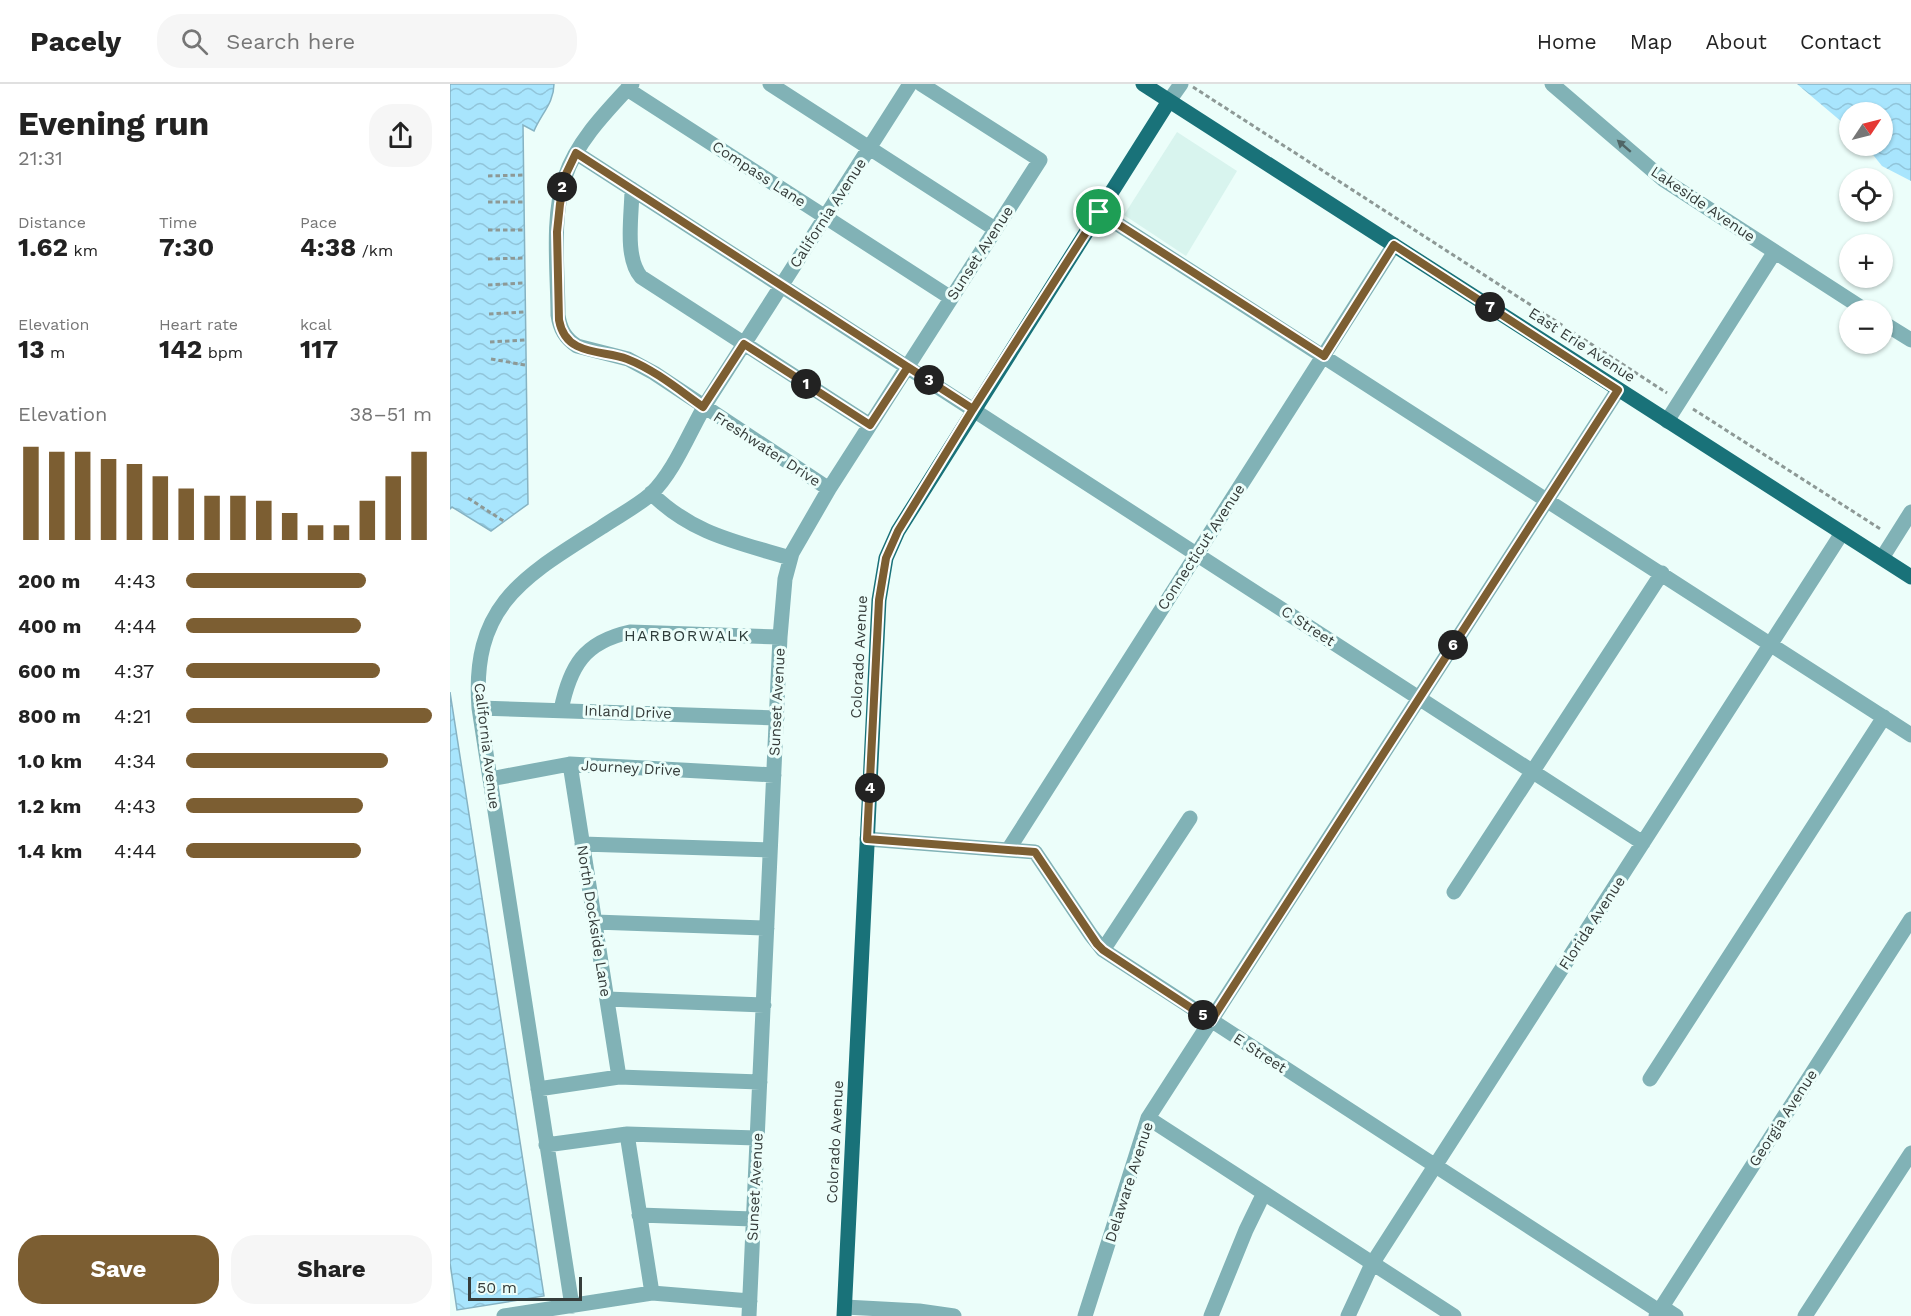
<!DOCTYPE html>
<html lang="en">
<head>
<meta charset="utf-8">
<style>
  body { margin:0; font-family:"Work Sans",sans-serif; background:#f6f6f6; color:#222; height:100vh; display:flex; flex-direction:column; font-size:22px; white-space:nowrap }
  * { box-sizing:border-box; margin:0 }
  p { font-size:20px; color:#767676 }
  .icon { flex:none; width:33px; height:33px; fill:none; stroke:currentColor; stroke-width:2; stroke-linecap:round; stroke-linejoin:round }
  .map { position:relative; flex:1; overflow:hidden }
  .details { display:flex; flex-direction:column; background:#fff; width:450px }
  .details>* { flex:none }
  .needle { width:39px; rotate:55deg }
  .tools { position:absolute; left:1389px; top:18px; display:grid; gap:12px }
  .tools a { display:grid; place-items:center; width:54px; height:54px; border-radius:50%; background:#fff; box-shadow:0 2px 4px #0004; font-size:30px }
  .scale { position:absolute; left:18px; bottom:15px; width:114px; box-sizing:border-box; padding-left:6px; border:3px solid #363d3b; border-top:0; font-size:16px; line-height:21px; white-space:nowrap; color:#363d3b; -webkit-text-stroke:4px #ecfefa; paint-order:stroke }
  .pin { position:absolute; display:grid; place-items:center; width:51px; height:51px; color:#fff; margin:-26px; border:3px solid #fff; border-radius:50%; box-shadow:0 2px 6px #0007 }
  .km { position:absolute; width:30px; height:30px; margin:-15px; border-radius:50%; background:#222; color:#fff; font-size:16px; line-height:30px; text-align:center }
  .round { display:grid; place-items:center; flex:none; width:63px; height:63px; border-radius:24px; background:#f6f6f6 }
  .overview { display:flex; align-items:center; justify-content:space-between; height:102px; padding:0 18px }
  h1 { font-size:33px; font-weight:700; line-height:45px }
  .figures { display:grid; grid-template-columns:repeat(3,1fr); gap:9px; height:102px; padding:6px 18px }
  .figures div { display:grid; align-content:center }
  .figures b { font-size:26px; font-weight:700 }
  .figures small { font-size:16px; font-weight:400 }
  .figures p { font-size:16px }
  .chart { height:168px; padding:12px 18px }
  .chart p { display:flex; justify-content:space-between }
  .chart svg { width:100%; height:108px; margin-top:6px; stroke:#7c5e32; stroke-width:6 }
  .primary-button { display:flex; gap:12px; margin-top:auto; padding:12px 18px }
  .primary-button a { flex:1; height:69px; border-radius:24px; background:#7c5e32; color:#fff; font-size:24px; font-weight:700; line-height:69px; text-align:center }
  .primary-button a+a { background:#f6f6f6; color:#222 }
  ul { padding:0 18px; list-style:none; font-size:20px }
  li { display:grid; grid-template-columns:96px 72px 1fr; align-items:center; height:45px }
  li i { height:15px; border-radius:8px; background:#7c5e32 }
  header { display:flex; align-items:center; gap:36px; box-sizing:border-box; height:84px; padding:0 30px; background:#fff; border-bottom:2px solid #e0e0e0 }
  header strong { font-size:28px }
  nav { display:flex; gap:33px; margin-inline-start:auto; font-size:21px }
  .search { width:420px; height:54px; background:#f6f6f6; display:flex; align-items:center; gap:15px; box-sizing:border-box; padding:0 21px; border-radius:24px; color:#767676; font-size:22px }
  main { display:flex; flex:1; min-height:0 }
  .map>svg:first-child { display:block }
  .built { fill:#d8f4ee }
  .water { fill:url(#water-waves); stroke:#86b3c3; stroke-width:1.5; fill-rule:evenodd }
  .pier { fill:#ecfefa }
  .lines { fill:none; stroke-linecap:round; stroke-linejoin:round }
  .path { stroke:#8d9996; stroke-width:3; stroke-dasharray:4.5 3; stroke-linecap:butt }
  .minor { stroke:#81b2b6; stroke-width:15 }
  .major { stroke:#197279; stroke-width:15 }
  .oneway { fill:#506666 }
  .route-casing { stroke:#fff; stroke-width:12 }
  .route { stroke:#7c5e32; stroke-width:8 }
  .labels { text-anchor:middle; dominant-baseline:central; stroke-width:6; stroke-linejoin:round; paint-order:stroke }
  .street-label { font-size:15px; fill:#363d3b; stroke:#ecfefa }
  .neighbourhood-label { font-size:16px; letter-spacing:1.5px; fill:#2f3d3b; stroke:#ecfefa }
</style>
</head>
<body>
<header>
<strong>Pacely</strong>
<div class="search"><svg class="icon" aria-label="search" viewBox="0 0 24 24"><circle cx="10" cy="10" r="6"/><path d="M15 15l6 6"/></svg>Search here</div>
<nav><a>Home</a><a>Map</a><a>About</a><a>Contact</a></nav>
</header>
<main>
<section class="details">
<div class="overview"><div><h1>Evening run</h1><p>21:31</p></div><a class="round"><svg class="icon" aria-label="share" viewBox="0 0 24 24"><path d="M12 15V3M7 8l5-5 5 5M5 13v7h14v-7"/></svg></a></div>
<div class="figures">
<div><p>Distance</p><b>1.62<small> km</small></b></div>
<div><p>Time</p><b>7:30</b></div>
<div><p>Pace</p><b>4:38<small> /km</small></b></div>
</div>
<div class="figures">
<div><p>Elevation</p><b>13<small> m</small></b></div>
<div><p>Heart rate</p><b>142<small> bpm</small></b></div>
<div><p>kcal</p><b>117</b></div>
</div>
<div class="chart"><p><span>Elevation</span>38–51 m</p>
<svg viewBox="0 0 160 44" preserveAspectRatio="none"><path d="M5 44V6M15 44V8M25 44V8M35 44V11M45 44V13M55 44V18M65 44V23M75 44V26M85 44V26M95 44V28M105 44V33M115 44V38M125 44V38M135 44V28M145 44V18M155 44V8"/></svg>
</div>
<ul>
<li><b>200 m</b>4:43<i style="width:73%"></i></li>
<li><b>400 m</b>4:44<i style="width:71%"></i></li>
<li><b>600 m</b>4:37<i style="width:79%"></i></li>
<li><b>800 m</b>4:21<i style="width:100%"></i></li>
<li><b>1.0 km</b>4:34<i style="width:82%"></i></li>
<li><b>1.2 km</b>4:43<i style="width:72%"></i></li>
<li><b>1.4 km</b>4:44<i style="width:71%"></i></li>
</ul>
<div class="primary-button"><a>Save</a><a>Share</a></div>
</section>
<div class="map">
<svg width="1461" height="1232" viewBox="0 0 1461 1232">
  <defs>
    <pattern id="water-waves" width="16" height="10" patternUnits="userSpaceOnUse" patternTransform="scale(1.5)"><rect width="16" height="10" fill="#a8e5fd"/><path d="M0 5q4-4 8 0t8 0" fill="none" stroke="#91c5da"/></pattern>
  </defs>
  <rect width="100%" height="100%" fill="#ecfefa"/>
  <!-- built -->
  <path class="built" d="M727 48 787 87 736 172 674 131Z"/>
  <!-- water -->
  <path class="water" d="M0 0H104C104 19 91 30 84 47L73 41 78 420 41 447 2 423 0 425Z
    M1324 0H1461V120L1391 53ZM1400 28H1432V62H1400Z
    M0 608 94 1212 7 1226 0 1179Z"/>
  <!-- pier -->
  <path class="pier" d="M1321 0H1347L1399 44 1400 62H1416L1432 82 1461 97V123L1445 113 1432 101V94H1426L1389 56Z"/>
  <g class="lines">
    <!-- path -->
    <path class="path" d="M743 3 1217 309
      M38 92 73 91
      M38 118H73
      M38 146H73
      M38 175 74 174
      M38 201 74 199
      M39 230 74 228
      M40 258 75 256
      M41 275 75 281
      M1243 325 1432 446
      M18 414 55 438"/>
    <!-- minor -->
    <path class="minor" d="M182 0C157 27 127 57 115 93 101 133 108 189 108 231 110 245 115 254 127 262L178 275 204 289 379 405
      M320 0 545 145
      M1102 0 1214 96 1415 226
      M177 5 501 214
      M719 17 731 0
      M126 69 1193 759
      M182 105C182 130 174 173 191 193L420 341
      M649 128 1461 651
      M1432 238 1461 256
      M1217 337 1324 169
      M201 409C242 450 287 458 340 474
      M1432 474 1461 428
      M29 624 327 634
      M111 626C120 582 134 558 180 548L330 553
      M120 680 169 993
      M40 695 120 680 324 691
      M417 755 585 768 641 851 653 866 1209 1227
      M132 760 320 766
      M558 766 944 161
      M1004 808 1212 489
      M145 838 317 844
      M653 866 740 734
      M157 915 314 921
      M1200 995 1434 633
      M88 1005 169 993 310 998
      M698 1034 1004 1232
      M177 1050 202 1209
      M96 1061 177 1050 307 1054
      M189 1131 303 1135
      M122 1222 29 624C21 520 75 492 152 443 168 432 186 423 201 410 226 386 241 343 260 313 327 209 393 105 460 0
      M395 1223 469 1227 504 1232
      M1212 1223 1226 1232
      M54 1232 202 1209 300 1217
      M299 1232 330 553 335 495 342 469 379 405 590 76 471 0
      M635 1232 698 1034 1168 306
      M761 1232 796 1146 814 1109
      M898 1232 922 1180 1392 449
      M1206 1232 1461 835
      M1355 1232 1461 1069"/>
    <!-- major -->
    <path class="major" d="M693 0 1461 493
      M394 1232 429 516 436 474 448 447 719 17"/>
  </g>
  <!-- one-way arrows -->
  <defs><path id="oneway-solid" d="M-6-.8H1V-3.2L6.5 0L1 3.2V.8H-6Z" transform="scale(1.5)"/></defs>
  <use class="oneway" href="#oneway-solid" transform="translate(1174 62) rotate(-139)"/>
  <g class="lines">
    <!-- route casing -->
    <g class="route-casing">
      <path id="route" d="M649 128 523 325 458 283 420 341 294 260 253 323C229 306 205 286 177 275 162 269 143 270 127 262 117 257 111 247 109 236L107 148 110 120 115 92 126 69 523 325 448 447 436 474 429 516 417 755 585 768 647 860 653 866 761 937 1168 306 944 161 874 272 649 128"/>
    </g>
    <!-- route -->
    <use href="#route" class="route"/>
  </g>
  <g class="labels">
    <!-- street labels -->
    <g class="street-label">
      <text transform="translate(309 90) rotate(33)">Compass Lane</text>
      <text transform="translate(1253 120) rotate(34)">Lakeside Avenue</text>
      <text transform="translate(378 129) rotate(-57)">California Avenue</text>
      <text transform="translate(530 169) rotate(-57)">Sunset Avenue</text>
      <text transform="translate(1132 261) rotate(33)">East Erie Avenue</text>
      <text transform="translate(317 365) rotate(33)">Freshwater Drive</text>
      <text transform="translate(751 463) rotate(-57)">Connecticut Avenue</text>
      <text transform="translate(858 542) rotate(33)">C Street</text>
      <text transform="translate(409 573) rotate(-87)">Colorado Avenue</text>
      <text transform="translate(327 618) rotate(-87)">Sunset Avenue</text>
      <text transform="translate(178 628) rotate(2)">Inland Drive</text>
      <text transform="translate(37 662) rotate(83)">California Avenue</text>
      <text transform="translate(181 684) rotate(3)">Journey Drive</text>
      <text transform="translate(144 837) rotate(81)">North Dockside Lane</text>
      <text transform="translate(1142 839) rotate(-57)">Florida Avenue</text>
      <text transform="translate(810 969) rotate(33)">E Street</text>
      <text transform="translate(1333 1034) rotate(-57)">Georgia Avenue</text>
      <text transform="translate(385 1058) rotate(-87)">Colorado Avenue</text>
      <text transform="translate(679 1098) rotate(-72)">Delaware Avenue</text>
      <text transform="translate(305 1103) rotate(-87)">Sunset Avenue</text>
    </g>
    <!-- neighbourhood labels -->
    <g class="neighbourhood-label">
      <text x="237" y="551">HARBORWALK</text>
    </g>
  </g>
</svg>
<div class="tools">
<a><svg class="needle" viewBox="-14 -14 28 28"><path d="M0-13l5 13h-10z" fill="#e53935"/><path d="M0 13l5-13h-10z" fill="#767676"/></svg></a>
<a><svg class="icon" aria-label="locate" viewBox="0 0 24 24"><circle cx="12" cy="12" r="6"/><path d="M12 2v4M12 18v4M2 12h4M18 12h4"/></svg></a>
<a>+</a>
<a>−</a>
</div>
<div class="scale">50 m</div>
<div class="pin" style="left:649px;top:128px;background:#1e9e55"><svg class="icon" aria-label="arrive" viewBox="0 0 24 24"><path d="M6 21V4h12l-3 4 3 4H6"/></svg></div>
<b class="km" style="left:356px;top:300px">1</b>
<b class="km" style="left:112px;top:103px">2</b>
<b class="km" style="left:479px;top:296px">3</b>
<b class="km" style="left:420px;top:704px">4</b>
<b class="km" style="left:753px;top:931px">5</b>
<b class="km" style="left:1003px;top:561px">6</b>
<b class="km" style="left:1040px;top:223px">7</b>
</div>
</main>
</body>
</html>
